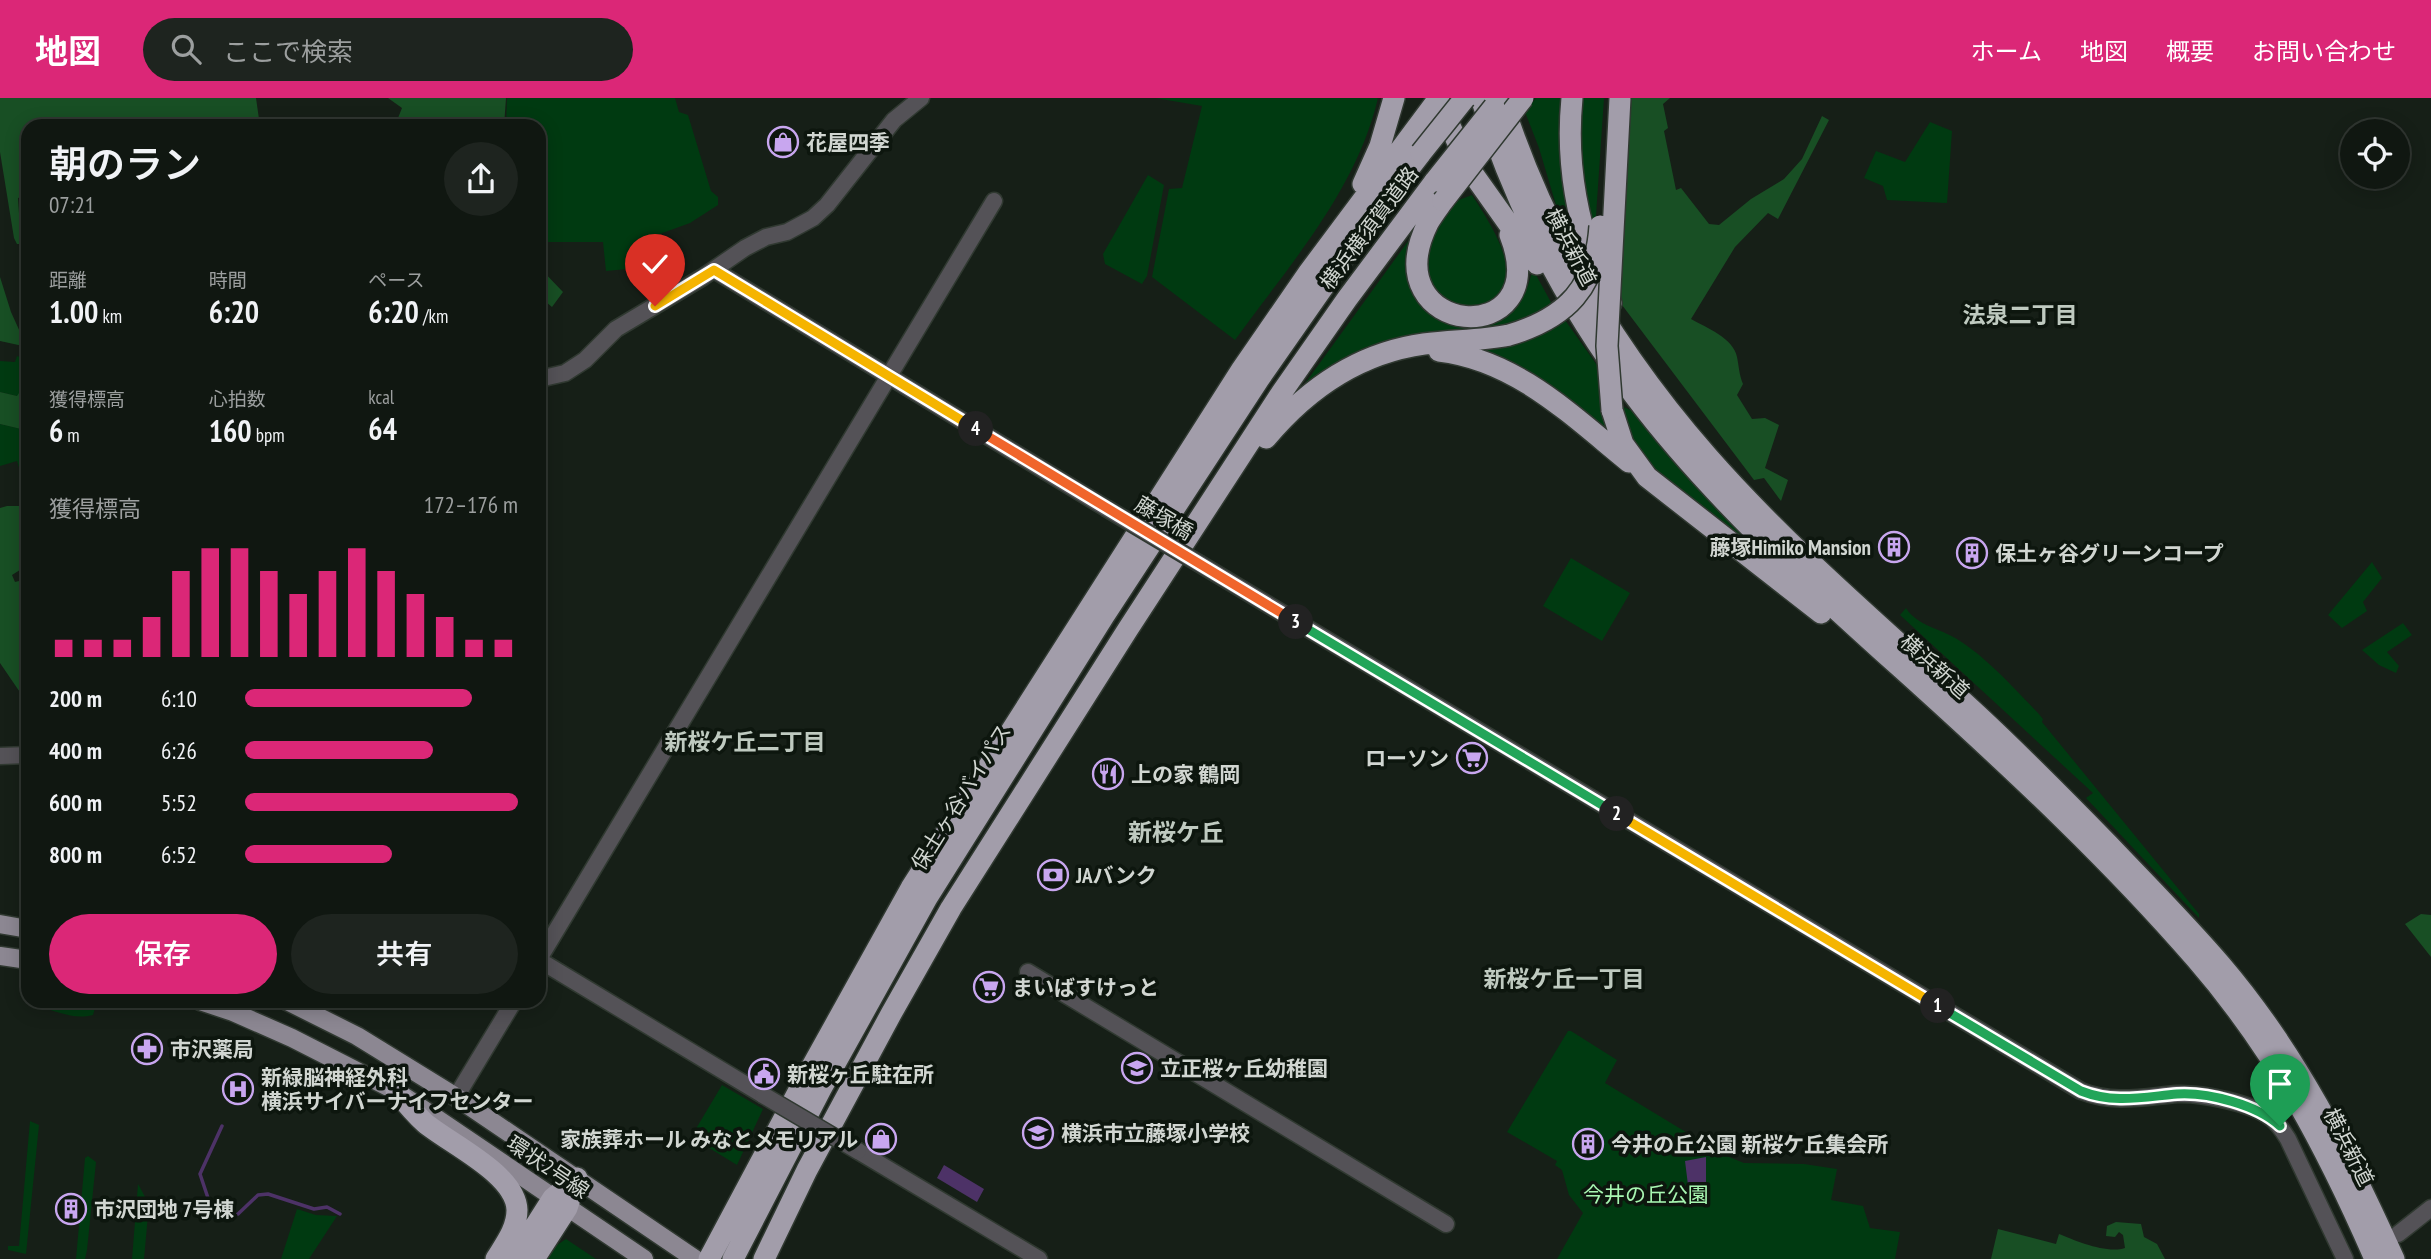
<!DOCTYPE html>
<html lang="ja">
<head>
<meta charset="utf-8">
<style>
  body { margin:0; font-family:"PT Sans Narrow","Noto Sans JP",sans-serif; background:#1e241f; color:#f1f3f6; height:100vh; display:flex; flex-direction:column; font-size:26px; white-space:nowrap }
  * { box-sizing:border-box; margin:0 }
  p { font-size:23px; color:#9c9f9f }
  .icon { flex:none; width:38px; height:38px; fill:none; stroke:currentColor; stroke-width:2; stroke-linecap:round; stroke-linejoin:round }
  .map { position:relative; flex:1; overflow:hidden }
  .side { position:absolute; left:21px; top:21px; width:525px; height:889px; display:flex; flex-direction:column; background:#101711; border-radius:21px; box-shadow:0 4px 18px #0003,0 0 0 2px #303631 }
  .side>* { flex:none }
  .tools { position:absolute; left:2340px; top:21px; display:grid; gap:14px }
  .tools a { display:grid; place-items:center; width:70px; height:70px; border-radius:50%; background:#101711; box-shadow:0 4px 18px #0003,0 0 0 2px #303631; font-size:35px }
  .pin { position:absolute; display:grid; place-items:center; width:60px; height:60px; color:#fff; margin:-72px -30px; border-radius:50% 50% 50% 0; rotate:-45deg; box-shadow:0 0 7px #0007 }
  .pin .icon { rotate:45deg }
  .km { position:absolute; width:35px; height:35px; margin:-18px; border-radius:50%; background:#222; color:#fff; font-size:19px; line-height:35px; text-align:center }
  .round { display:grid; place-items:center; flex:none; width:74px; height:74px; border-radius:37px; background:#1e241f }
  .head { display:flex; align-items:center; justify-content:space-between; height:119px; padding:0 28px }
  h1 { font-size:38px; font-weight:600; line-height:52px }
  .metrics { display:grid; grid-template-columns:repeat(3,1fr); gap:10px; height:119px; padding:7px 28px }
  .metrics div { display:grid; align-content:center }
  .metrics b { font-size:30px; font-weight:600 }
  .metrics small { font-size:19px; font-weight:400 }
  .metrics p { font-size:19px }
  .chart { height:196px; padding:14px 28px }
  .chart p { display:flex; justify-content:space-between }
  .chart svg { width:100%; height:126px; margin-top:7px; stroke:#db2777; stroke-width:6 }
  .button { display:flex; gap:14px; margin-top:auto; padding:14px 28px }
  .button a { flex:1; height:80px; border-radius:42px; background:#db2777; color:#fff; font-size:28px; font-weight:600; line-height:80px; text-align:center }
  .button a+a { background:#1e241f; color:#f1f3f6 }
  ul { padding:0 28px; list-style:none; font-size:23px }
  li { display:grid; grid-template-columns:112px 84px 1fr; align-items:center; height:52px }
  li i { height:18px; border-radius:9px; background:#db2777 }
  header { display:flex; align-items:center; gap:42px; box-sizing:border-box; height:98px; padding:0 35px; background:#db2777; color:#fff }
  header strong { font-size:33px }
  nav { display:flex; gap:38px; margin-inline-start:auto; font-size:24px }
  .search { width:490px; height:63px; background:#1e241f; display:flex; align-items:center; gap:18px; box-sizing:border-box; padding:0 24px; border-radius:38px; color:#9c9f9f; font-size:26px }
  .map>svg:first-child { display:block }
  .green { fill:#003a11 }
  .forest { fill:#184f24 }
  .water { fill:#4d3267 }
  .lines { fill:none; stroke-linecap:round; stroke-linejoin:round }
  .stream { stroke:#4d3267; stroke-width:3.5 }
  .minor-casing { stroke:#303931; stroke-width:19 }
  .major-casing { stroke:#303931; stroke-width:21 }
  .highway-casing { stroke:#303931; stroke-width:24 }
  .minor { stroke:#545257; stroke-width:16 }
  .major { stroke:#8c8792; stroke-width:18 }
  .highway { stroke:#a29daa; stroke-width:21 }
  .minor-bridge-casing { stroke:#303931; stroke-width:19; stroke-linecap:butt }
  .highway-bridge-casing { stroke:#303931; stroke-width:24; stroke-linecap:butt }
  .minor-bridge { stroke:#545257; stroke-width:16 }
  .highway-bridge { stroke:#a29daa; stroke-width:21 }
  .split-1-casing { stroke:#fff; stroke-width:14 }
  .split-2-casing { stroke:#fff; stroke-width:14 }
  .split-3-casing { stroke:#fff; stroke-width:14 }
  .split-4-casing { stroke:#fff; stroke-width:14 }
  .split-5-casing { stroke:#fff; stroke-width:14 }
  .split-1 { stroke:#22a559; stroke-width:9 }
  .split-2 { stroke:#f5b400; stroke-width:9 }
  .split-3 { stroke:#22a559; stroke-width:9 }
  .split-4 { stroke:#f0652b; stroke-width:9 }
  .split-5 { stroke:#f5b400; stroke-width:9 }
  .labels { text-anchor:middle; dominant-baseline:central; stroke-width:7; stroke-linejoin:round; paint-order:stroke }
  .poi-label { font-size:21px; font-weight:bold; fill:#d1d6d1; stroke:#0d160e; text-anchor:start }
  .street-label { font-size:21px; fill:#d1d6d1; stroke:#0d160e }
  .park-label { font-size:21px; fill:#a8f7b2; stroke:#0d160e }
  .neighbourhood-label { font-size:23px; font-weight:bold; fill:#bfcac0; stroke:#0d160e }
  .quarter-label { font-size:24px; font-weight:bold; fill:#bfcac0; stroke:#0d160e }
</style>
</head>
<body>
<header>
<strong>地図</strong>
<div class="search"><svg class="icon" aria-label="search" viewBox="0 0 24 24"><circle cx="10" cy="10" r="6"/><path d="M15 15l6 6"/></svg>ここで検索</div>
<nav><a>ホーム</a><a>地図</a><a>概要</a><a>お問い合わせ</a></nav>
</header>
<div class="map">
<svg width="2431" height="1161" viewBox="0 0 2431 1161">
  <rect width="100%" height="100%" fill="#161f17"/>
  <!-- green -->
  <path class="green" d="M507 0H675L679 14 688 17 711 93 718 99V107L690 125 657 137 659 168 606 173 603 144H539V28H506Z
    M1155 0H1378C1356 93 1290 166 1235 242L1152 179 1169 91 1182 90 1202 8Z
    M1536 0H1566L1582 154 1578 157 1559 117 1539 50 1525 14Z
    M1580 0H1604L1594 147 1578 71Z
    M1930 24 1952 33 1947 105 1887 102 1883 88 1864 80 1876 53 1905 64Z
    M1148 77 1164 87 1147 178 1142 186 1105 166 1103 156Z
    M1472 97C1488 122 1534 187 1484 205 1474 208 1462 208 1452 209L1430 188 1426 155 1431 138 1456 103Z
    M1414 135 1417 137 1436 218C1443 221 1450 225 1457 227 1492 236 1524 210 1531 177L1535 175 1553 208 1510 229 1394 240 1364 250 1335 265 1301 291Z
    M1565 222 1599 270 1601 313 1607 331 1603 334 1474 250Z
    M17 258 28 262V296L26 294 17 298 0 294V263L15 264Z
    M1617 306 1635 314 1756 454 1664 383 1629 341Z
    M0 326 21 331 23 343 28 344V399L17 363 0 368Z
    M1571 460 1630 495 1602 543 1543 508Z
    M2372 464 2382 480 2363 504 2367 513 2342 530 2328 517Z
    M1906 510C1916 527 1941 531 1957 541 1985 558 2015 591 2038 615L2043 621 2042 624 2199 816V820L2086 700 2093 695 1900 517Z
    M2403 525 2412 537 2387 554 2399 568 2396 575 2379 567 2362 552Z
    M39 903H97L93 917C72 922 59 913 38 909Z
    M1568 933H1571L1617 962 1605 985 1699 1042 1700 1057 1714 1053 1744 1065 1804 1066 1837 1071 1831 1102 1863 1108 1870 1130 1900 1134 1895 1161H1557L1583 1115 1569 1097 1562 1072 1555 1067 1557 1063 1507 1034Z
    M722 987 763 1011 737 1067 691 1039Z
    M30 1023 39 1027 26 1156 8 1152V1148H19Z
    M88 1058 96 1064 87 1152 85 1161H76L85 1060Z
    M138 1086 149 1106 144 1161H132Z
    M297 1111 316 1117 337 1118 309 1161H281Z
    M566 1141 596 1161H543L551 1151Z"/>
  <!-- forest -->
  <path class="forest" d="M0 0H256L260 28H28V97L18 100 21 146H17L14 140 0 54Z
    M388 0H506L504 28H403L396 25 402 10Z
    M1631 0H1670L1663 6 1668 30 1664 33 1676 92 1681 90 1709 126 1719 127 1751 101 1784 81 1802 61 1822 18 1829 22 1778 121 1768 115 1735 149 1691 221C1707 230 1733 240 1737 259 1739 269 1739 276 1743 286L1737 297 1752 321 1765 320 1779 327 1765 370 1788 382 1781 403 1764 380 1754 382 1619 203Z
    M539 169 563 194 552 209 539 198Z
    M0 179 11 214 25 245 23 248 0 243Z
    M21 292 28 296V325L21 331 0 326V294L17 298Z
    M7 408H28V455L23 470 12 477 15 484 23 482 28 486V606L0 565V410Z
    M2421 816 2431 817V859L2405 826Z
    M2116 1124 2141 1126 2144 1139 2157 1146 2165 1161H1991L1998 1131 2056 1146 2059 1136C2076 1143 2107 1156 2125 1150L2123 1137 2119 1134 2115 1139 2106 1138 2107 1128Z"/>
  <!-- water -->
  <path class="water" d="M1706 1059V1085L1688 1087 1685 1063Z
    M944 1067 984 1091 977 1104 937 1080Z"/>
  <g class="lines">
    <!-- stream -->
    <path class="stream" d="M222 1028 200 1076 214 1118 228 1121 238 1116 258 1097 268 1096 314 1111 327 1109 340 1116"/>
    <!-- minor casing -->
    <g class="minor-casing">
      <path id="minor" d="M714 172 1106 410
        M539 281 565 275 585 262 616 231 703 179 745 150 766 139 787 134 813 120 827 107 894 22 921 0
        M1200 466 2081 993C2114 1006 2143 999 2177 996 2201 995 2252 1005 2271 1020 2279 1026 2283 1033 2288 1041L2345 1161
        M0 658 28 657
        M539 861 994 103
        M539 862 763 997
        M1028 874 1446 1126
        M456 999 514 903
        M858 1053 1039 1161
        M2398 1136 2431 1110"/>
    </g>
    <!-- major casing -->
    <g class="major-casing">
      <path id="major" d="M0 826 28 831
        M0 858 28 862
        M200 903 233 914 292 940 396 993 644 1161
        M287 903 357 938 456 999 695 1161"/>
    </g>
    <!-- highway casing -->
    <g class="highway-casing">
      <path id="highway" d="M1481 0C1515 107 1566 207 1634 297 1716 406 1820 497 1921 588 2017 675 2112 764 2196 861 2276 953 2327 1051 2375 1161
        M1501 0C1543 133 1616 254 1708 359 1788 450 1882 529 1971 611 2019 655 2064 701 2109 747 2147 787 2185 825 2221 867 2297 956 2346 1055 2394 1161
        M1572 0C1565 71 1580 141 1611 205
        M1441 9 1471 73 1537 166
        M1363 86 1380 48 1394 0
        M1443 103C1438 110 1432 118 1428 125 1371 240 1556 255 1510 137
        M1439 253C1516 262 1571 317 1629 364
        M1612 312 1623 346 1647 379 1821 515
        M1266 340C1307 291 1359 255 1424 246 1452 242 1481 243 1509 237
        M396 993C405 1004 414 1015 425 1025 450 1046 516 1076 517 1112 517 1131 505 1146 496 1161
        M514 1161 553 1100 577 1080
        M534 1161 567 1110 576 1082
        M709 1161 805 981 911 790 1242 271 1309 174 1439 0
        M733 1161 821 991 927 800 1104 518 1259 281 1377 112 1421 55
        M764 1161 807 1072 891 916 951 810 1128 531 1282 294 1347 201 1435 83"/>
    </g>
    <!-- minor -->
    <use href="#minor" class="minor"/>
    <!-- major -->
    <use href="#major" class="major"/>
    <!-- highway -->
    <use href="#highway" class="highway"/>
    <!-- minor-bridge casing -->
    <g class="minor-bridge-casing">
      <path id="minor-bridge" d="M1106 410 1200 466
        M763 997 858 1053"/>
    </g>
    <!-- highway-bridge casing -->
    <g class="highway-bridge-casing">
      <path id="highway-bridge" d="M1421 55 1465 0
        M1435 83 1494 9
        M1443 103 1523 0
        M1509 237C1567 220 1596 189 1600 128
        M1612 312 1607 248 1620 0"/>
    </g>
    <!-- minor-bridge -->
    <use href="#minor-bridge" class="minor-bridge"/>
    <!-- highway-bridge -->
    <use href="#highway-bridge" class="highway-bridge"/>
  </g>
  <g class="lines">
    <!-- split-1 casing -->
    <g class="split-1-casing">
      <path id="split-1" d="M1938 908 2081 993C2114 1006 2143 999 2177 996 2208 994 2258 1007 2280 1028"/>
    </g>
    <!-- split-2 casing -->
    <g class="split-2-casing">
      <path id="split-2" d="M1617 716 1938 908"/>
    </g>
    <!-- split-3 casing -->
    <g class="split-3-casing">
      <path id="split-3" d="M1296 524 1617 716"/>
    </g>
    <!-- split-4 casing -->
    <g class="split-4-casing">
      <path id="split-4" d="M976 331 1296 524"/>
    </g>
    <!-- split-5 casing -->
    <g class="split-5-casing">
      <path id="split-5" d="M655 208 714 172 976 331"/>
    </g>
    <!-- split-1 -->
    <use href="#split-1" class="split-1"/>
    <!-- split-2 -->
    <use href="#split-2" class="split-2"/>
    <!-- split-3 -->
    <use href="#split-3" class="split-3"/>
    <!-- split-4 -->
    <use href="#split-4" class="split-4"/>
    <!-- split-5 -->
    <use href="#split-5" class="split-5"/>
  </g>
  <!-- icons -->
  <defs>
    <g id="shop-ring" transform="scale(1.575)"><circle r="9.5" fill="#0d160e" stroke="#c8a6ef" stroke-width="1.5"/><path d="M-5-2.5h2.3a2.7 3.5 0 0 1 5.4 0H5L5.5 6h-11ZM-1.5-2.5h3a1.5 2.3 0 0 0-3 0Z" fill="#c8a6ef"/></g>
    <g id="building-ring" transform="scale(1.575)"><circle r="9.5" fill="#0d160e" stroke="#c8a6ef" stroke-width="1.5"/><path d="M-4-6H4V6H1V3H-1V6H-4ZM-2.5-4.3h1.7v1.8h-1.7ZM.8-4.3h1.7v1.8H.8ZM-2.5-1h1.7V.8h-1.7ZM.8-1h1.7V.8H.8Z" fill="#c8a6ef"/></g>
    <g id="supermarket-ring" transform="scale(1.575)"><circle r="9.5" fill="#0d160e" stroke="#c8a6ef" stroke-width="1.5"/><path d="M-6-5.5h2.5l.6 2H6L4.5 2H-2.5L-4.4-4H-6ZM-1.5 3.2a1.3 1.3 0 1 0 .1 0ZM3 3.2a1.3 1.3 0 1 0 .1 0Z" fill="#c8a6ef"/></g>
    <g id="restaurant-ring" transform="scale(1.575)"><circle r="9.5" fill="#0d160e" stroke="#c8a6ef" stroke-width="1.5"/><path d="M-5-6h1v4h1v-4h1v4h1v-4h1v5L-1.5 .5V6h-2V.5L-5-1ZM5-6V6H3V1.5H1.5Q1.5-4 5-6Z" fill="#c8a6ef"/></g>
    <g id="bank-ring" transform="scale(1.575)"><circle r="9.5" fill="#0d160e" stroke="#c8a6ef" stroke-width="1.5"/><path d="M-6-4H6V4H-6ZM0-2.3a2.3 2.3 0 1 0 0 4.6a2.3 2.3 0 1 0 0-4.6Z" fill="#c8a6ef"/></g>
    <g id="pharmacy-ring" transform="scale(1.575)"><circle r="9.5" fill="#0d160e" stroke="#c8a6ef" stroke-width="1.5"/><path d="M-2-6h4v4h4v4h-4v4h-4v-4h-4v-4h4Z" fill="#c8a6ef"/></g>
    <g id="school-ring" transform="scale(1.575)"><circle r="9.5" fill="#0d160e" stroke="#c8a6ef" stroke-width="1.5"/><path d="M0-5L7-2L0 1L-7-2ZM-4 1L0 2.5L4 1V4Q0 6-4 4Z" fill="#c8a6ef"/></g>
    <g id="civic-ring" transform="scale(1.575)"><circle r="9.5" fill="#0d160e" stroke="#c8a6ef" stroke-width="1.5"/><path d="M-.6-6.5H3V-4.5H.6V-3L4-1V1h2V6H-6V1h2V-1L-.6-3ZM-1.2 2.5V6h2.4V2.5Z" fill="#c8a6ef"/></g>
    <g id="hospital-ring" transform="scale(1.575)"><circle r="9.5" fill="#0d160e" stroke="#c8a6ef" stroke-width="1.5"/><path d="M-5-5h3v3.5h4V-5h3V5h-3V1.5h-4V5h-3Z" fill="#c8a6ef"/></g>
  </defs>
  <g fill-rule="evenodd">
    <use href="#shop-ring" x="783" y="44"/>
    <use href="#building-ring" x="1894" y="449"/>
    <use href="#building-ring" x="1972" y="455"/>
    <use href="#supermarket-ring" x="1472" y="660"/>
    <use href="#restaurant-ring" x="1108" y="676"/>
    <use href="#bank-ring" x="1053" y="777"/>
    <use href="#supermarket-ring" x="989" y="889"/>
    <use href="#pharmacy-ring" x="147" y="951"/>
    <use href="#school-ring" x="1137" y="970"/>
    <use href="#civic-ring" x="764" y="976"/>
    <use href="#hospital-ring" x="238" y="991"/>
    <use href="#school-ring" x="1038" y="1035"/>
    <use href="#shop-ring" x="881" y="1041"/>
    <use href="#building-ring" x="1588" y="1046"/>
    <use href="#building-ring" x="71" y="1111"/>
  </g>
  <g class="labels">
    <!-- poi labels -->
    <g class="poi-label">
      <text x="806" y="44">花屋四季</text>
      <text x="1871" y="449" text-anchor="end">藤塚Himiko Mansion</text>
      <text x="1995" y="455">保土ヶ谷グリーンコープ</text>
      <text x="1449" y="660" text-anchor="end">ローソン</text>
      <text x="1131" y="676">上の家 鶴岡</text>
      <text x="1076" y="777">JAバンク</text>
      <text x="1012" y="889">まいばすけっと</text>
      <text x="170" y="951">市沢薬局</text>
      <text x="1160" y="970">立正桜ヶ丘幼稚園</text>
      <text x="787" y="976">新桜ヶ丘駐在所</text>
      <text x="261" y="979">新緑脳神経外科<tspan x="261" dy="24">横浜サイバーナイフセンター</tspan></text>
      <text x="1061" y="1035">横浜市立藤塚小学校</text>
      <text x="858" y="1041" text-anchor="end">家族葬ホール みなとメモリアル</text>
      <text x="1611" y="1046">今井の丘公園 新桜ケ丘集会所</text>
      <text x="94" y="1111">市沢団地 7号棟</text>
    </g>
    <!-- street labels -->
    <g class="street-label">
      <text transform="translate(1369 130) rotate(-53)">横浜横須賀道路</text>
      <text transform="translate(1571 149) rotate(62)">横浜新道</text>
      <text transform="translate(1164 420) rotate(31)">藤塚橋</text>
      <text transform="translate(1935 568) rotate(42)">横浜新道</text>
      <text transform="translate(961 699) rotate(-58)">保土ヶ谷バイパス</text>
      <text transform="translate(2349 1049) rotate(63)">横浜新道</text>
      <text transform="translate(548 1069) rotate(34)">環状2号線</text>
    </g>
    <!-- park labels -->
    <g class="park-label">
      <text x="1646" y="1096">今井の丘公園</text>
    </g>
    <!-- neighbourhood labels -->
    <g class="neighbourhood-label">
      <text x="2020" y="216">法泉二丁目</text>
      <text x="745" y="643">新桜ケ丘二丁目</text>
      <text x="1564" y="880">新桜ケ丘一丁目</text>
    </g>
    <!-- quarter labels -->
    <g class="quarter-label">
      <text x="1176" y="734">新桜ケ丘</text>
    </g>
  </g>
</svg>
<div class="tools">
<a><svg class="icon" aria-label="locate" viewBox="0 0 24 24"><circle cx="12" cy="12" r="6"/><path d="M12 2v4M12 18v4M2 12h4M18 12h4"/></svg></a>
</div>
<div class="pin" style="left:2280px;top:1028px;background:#1e9e55"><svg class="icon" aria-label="arrive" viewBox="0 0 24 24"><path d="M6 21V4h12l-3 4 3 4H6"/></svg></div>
<div class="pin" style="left:655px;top:208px;background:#d93025"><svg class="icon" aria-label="check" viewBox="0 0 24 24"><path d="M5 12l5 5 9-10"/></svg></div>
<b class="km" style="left:1938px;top:908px">1</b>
<b class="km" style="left:1617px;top:716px">2</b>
<b class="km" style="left:1296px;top:524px">3</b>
<b class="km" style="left:976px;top:331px">4</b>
<section class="side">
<div class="head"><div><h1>朝のラン</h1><p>07:21</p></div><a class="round"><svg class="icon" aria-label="share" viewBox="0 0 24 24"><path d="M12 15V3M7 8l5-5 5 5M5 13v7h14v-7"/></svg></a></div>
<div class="metrics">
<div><p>距離</p><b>1.00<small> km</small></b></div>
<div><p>時間</p><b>6:20</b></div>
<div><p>ペース</p><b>6:20<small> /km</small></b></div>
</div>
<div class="metrics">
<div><p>獲得標高</p><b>6<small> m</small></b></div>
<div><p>心拍数</p><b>160<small> bpm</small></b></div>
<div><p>kcal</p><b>64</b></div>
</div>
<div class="chart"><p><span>獲得標高</span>172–176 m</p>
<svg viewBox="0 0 160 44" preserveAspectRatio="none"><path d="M5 44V38M15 44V38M25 44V38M35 44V30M45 44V14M55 44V6M65 44V6M75 44V14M85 44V22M95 44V14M105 44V6M115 44V14M125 44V22M135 44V30M145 44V38M155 44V38"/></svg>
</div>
<ul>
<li><b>200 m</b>6:10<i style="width:83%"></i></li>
<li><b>400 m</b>6:26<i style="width:69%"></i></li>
<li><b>600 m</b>5:52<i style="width:100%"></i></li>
<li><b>800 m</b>6:52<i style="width:54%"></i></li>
</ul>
<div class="button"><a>保存</a><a>共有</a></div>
</section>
</div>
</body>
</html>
